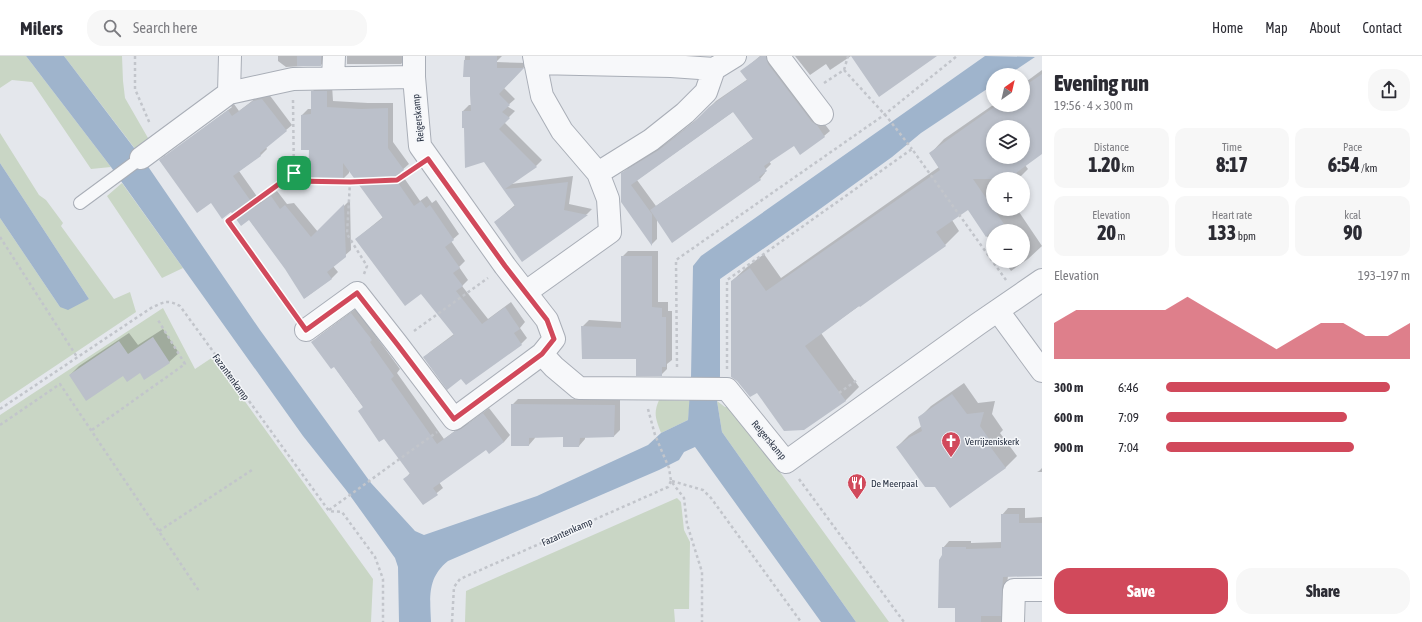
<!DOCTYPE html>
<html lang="en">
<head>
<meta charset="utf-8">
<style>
  body { margin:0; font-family:"Asap Condensed",sans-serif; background:#f7f7f7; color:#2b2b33; height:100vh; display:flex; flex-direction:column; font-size:15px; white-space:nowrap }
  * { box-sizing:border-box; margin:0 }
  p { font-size:13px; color:#7c7c81 }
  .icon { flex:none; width:22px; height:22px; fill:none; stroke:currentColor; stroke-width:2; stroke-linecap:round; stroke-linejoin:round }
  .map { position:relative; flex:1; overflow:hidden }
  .side { display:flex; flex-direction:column; background:#fff; width:380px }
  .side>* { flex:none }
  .needle { width:26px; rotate:34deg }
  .buttons { position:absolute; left:986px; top:12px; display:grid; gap:8px }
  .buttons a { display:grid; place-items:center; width:44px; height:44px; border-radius:50%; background:#fff; box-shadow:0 2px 6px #0003; font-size:20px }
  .pin { position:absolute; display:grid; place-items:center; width:34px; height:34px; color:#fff; margin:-17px; border-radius:8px; box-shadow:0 2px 6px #0006 }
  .round { display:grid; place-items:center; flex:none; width:42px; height:42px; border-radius:16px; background:#f7f7f7 }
  .overview { display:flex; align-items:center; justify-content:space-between; height:68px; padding:0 12px }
  h1 { font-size:22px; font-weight:800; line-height:30px }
  .metrics { display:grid; grid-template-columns:repeat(3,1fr); gap:6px; height:68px; padding:4px 12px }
  .metrics div { display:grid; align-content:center; border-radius:10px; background:#f7f7f7; text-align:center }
  .metrics b { font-size:20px; font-weight:800 }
  .metrics small { font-size:11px; font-weight:400 }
  .metrics p { font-size:11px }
  .chart { height:112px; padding:8px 12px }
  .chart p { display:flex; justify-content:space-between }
  .chart svg { width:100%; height:72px; margin-top:4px; fill:#d1495b; opacity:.7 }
  .primary-button { display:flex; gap:8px; margin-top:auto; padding:8px 12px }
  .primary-button a { flex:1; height:46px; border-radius:16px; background:#d1495b; color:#fff; font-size:16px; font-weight:800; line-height:46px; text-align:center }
  .primary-button a+a { background:#f7f7f7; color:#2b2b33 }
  ul { padding:0 12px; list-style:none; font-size:13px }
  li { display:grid; grid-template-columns:64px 48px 1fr; align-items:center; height:30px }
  li i { height:10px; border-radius:5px; background:#d1495b }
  header { display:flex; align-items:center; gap:24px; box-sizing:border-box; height:56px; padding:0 20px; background:#fff; border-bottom:1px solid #e1e1e2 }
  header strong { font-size:19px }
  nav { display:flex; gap:22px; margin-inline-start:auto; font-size:14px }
  .search { width:280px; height:36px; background:#f7f7f7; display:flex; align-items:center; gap:10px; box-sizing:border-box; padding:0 14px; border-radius:16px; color:#7c7c81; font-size:15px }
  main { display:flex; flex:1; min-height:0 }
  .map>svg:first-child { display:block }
  .green { fill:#c9d6c5 }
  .water { fill:#9fb4cc }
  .shadow { fill:#0003; fill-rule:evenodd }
  .building { fill:#bbc0ca; fill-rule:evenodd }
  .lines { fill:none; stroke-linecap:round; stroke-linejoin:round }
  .service-casing { stroke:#a9aeb7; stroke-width:14 }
  .minor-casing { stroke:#a9aeb7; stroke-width:24 }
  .path { stroke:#c2c5cb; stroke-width:2.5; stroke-dasharray:3 3; stroke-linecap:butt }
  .service { stroke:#f7f8fa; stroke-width:12 }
  .minor { stroke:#f7f8fa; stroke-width:22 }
  .route-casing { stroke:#fff; stroke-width:8 }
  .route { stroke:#d1495b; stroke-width:5 }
  .labels { text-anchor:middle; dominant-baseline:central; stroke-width:3; stroke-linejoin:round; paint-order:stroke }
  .street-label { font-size:10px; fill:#2b3445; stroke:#f4f6f9 }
  .poi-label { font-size:10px; fill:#2b3445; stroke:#f4f6f9; text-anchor:start }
</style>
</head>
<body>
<header>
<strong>Milers</strong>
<div class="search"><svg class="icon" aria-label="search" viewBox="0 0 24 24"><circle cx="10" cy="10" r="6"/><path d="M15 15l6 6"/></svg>Search here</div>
<nav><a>Home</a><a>Map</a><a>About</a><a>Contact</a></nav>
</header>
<main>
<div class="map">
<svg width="1042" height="566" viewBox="0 0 1042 566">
  <rect width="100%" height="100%" fill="#e4e7ec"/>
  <!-- green -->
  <path class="green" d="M0 0H26L111 111 91 113 32 26 12 24 0 32Z
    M64 0H122L123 25 125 42 148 82 136 94Z
    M0 77 39 139 46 144 63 167 61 170 114 243 130 236 136 256 0 347V162L60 251 89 243 0 107Z
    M122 127 183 212 162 222 107 140Z
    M163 252 195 313 213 301 373 523 371 566H0V359Z
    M659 344 690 345 688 364 661 377C656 363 653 358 659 344Z
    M717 345 725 351 728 350 780 416 889 566H856L722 376Z
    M677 442 681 446 684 474 690 486 689 553H674L675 566H465L466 535Z"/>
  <!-- water -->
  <path class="water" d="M26 0H64L147 109 260 274 371 427 415 475 424 479 537 440 648 389 661 377 688 364 691 321 693 210 701 200 985 0 1035 1 1008 19H993V29L921 77 892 101 813 158 720 223V320L717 345 722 376 856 566H821L695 391 684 396 679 404 659 414 448 505C427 522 430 541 431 566H399L398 511 395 502 346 434 303 380 111 111Z
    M0 107 89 243 68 254 60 251 0 162Z"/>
  <!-- shadow -->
  <path class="shadow" d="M278 0H327V3L321 9 286 11 278 5Z
    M347 0H407V2L401 8H347Z
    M465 0H502L496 6 528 7 504 32 515 43 507 50 515 55 504 66 542 104 536 110 511 128 573 120 569 148 592 153 587 158 523 204 495 166 515 149 465 71 463 55 469 49H471V20H464Z
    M760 0H773L830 75 824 80 794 88 769 105 771 108 764 115 765 117 760 123 657 164V183L652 188 622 145V118L628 112 665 88 700 61 716 45 748 23 742 15ZM734 55 754 82 656 150 637 124Z
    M795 0H851L830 14 826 8 810 19Z
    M1042 14V97L1025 109 1028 113 1018 123H993V153H1017L1042 190 1028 203 1011 215 1004 205H1023V175H993V189L968 153 952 164 959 175 945 189 821 277 859 331 845 345 732 225 747 211 764 198 781 222 939 111 930 98 944 83 993 49H1023V28ZM993 71H1023V101H993Z
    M332 29 333 45 368 47H393V86L409 108 400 116 420 145 427 140 432 147 436 144 459 178 451 185 465 205 459 211 468 224 462 230 488 263 511 246 525 266 520 272 527 282 521 288 461 322 424 302 430 296 454 278 421 236 356 183 383 161 349 113V117L343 123 310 93 302 59 308 53H312V36L318 30Z
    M268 37 292 69 266 91 267 93 261 99 239 115 261 146 277 135 287 148 294 147 318 176 350 144 351 194 333 210 338 216 332 222 305 242 286 213 249 163 212 145 160 105 165 99V101L232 51 231 50 234 48 239 55 260 39Z
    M628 195H658V246H668V255H672V304L667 308V313L661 319 637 302 582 271 589 264 622 266V201Z
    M358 251 377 277 375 279 400 313 397 317 444 383 463 369 469 367 489 352 510 379 504 386 486 392 439 426 443 432 423 448 405 423 410 417 334 310 313 286 319 280Z
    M163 273 179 297 169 306 145 322 140 316 123 319H70L79 310 129 277 138 289Z
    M964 327 978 347 995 345 992 358 1003 374 1000 377 1017 400 1005 412 935 429 897 391 909 379 922 370 919 362 931 350Z
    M518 343H620V374L614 380 585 381V383L579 390 564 380 535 381V382L529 389 512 349Z
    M1042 412V416H1037L1039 415Z
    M1008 452H1025V462L1042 461V520H1008L1003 566H956V551L943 499V492L949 485H971V487L1002 486V459Z"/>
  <!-- building -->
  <path class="building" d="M297 0H321V10H297Z
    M470 0H497V12H524L499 38 510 49 502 56 510 62 499 73 537 111 505 133 568 126 564 154 588 159 522 206 494 166 515 150 484 106 465 112 464 72H462V55H471L470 38V21H463L464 4H470Z
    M761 0H766L768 8 812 66 817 69 825 81 800 99 794 90 764 110 767 115 759 121 761 124 672 187 650 154 753 83 733 56 631 129 652 158V190L621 146V117L659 94 693 67 709 51 747 24 740 15Z
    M851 0H937L879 41Z
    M1042 18V98L1008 123H973L1004 168 995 172 986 181 968 154 936 176 946 190 885 233 860 251 859 250 805 290 846 345 804 374 784 375 757 337 750 341 737 325 731 321V225L750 212 766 235 940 114 929 97 997 49H1023V31ZM993 71H1023V101H993Z
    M311 35H327V51L361 53 388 52V92L404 114 394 121 414 150 421 145 426 152 430 149 454 184 445 191 460 212 453 217 463 230 456 235 482 268 505 251 520 273 514 277 522 289 466 329 461 323 447 334 423 301 454 279 421 238 405 250 355 183 383 162 343 107V124L308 123 309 94H301V59L311 58Z
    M262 43 287 75 260 97 261 100 233 120 255 151 271 140 280 153 285 149 311 181 344 148 346 201 327 216 332 223 304 243 285 213 249 164 241 170 231 156 222 163 211 147 197 157 159 104 228 54 232 60 253 45Z
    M621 200H652V251L662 252V261H666V311H662V320H636V303H582L581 270 621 272Z
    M351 257 372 284 370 286 394 320 391 323 437 388 455 375 461 373 483 357 504 386 489 398 486 394 433 432 438 439 423 449 403 423 410 418 384 383 379 386 358 355 363 351 334 311 331 313 311 286Z
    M153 281 170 307 144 324 140 317 127 326 123 320 86 345 69 319 119 285 128 298Z
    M952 338 967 358 984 356 980 370 992 387 989 389 1006 412 950 452 935 431H925L896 391 910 381 922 375 918 361Z
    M511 348 615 349 614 381 580 382 579 391H563V381L529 382V390H511Z
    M1001 458H1019V467H1042V520L1003 521 1001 560H981V566H955V552H938L939 504 942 499V491H966V493L1001 492Z"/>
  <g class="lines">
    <!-- service casing -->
    <g class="service-casing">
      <path id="service" d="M80 147 141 102"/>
    </g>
    <!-- minor casing -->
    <g class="minor-casing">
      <path id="minor" d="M778 0 822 58
        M535 7 671 10 714 13 735 0
        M333 22 334 0
        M229 37 230 0
        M141 102 229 37 293 23 414 21
        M598 117 651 84 685 57 706 36 714 13
        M526 236 610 176 608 143 598 117 562 75 542 40 534 0
        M998 255 1042 315
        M306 274 357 237 397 288 454 363 542 298 554 283 547 264 505 210 420 90 414 21V0
        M542 298 554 311 579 332 727 333 786 406 978 268 1042 224
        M1013 566 1014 534H1042"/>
    </g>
    <!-- path -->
    <path class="path" d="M135 0V33L150 68
      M844 14 887 61 912 93
      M824 27 844 14 848 0
      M293 44 294 125 350 126
      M294 117 229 165 294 257
      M0 181 77 301
      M364 218 367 210 347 178 350 126 397 124 412 114
      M414 275 488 222
      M677 311 676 204 884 59 957 0
      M727 313V224L912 93 1006 224
      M839 337 857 324
      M0 353 151 252C164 246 167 243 180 250L329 455 342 456 375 501 383 523V566
      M648 353 655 379 669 412 671 425 684 442 687 468 702 516V566
      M0 369 60 328 199 535
      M92 374 185 308 158 264
      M799 423 904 566
      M672 425 703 434 711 442 801 566
      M329 454 437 376
      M159 475 252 414
      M452 566 454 531 460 523 668 431 671 425"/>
    <!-- service -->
    <use href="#service" class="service"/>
    <!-- minor -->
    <use href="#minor" class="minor"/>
  </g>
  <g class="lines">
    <!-- route casing -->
    <g class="route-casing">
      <path id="route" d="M428 103 505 210 547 264 554 283 542 298 454 363 397 288 357 237 306 274 228 165 294 117V125L350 126 397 124Z"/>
    </g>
    <!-- route -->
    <use href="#route" class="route"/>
  </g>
  <!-- icons -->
  <defs>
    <g id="church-pin" transform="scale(1)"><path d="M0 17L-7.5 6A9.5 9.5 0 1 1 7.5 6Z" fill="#d1495b" stroke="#f4f6f9"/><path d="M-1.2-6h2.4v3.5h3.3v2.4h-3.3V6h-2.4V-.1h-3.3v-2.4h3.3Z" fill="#fff"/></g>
    <g id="restaurant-pin" transform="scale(1)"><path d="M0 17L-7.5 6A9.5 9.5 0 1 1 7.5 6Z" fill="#d1495b" stroke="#f4f6f9"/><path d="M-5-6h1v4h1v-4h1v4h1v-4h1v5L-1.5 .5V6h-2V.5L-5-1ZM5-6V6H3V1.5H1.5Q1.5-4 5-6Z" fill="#fff"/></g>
  </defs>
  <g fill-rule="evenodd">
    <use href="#church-pin" x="951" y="385"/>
    <use href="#restaurant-pin" x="857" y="427"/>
  </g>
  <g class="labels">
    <!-- street labels -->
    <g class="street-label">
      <text transform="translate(418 62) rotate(-96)">Reigerskamp</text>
      <text transform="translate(231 321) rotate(54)">Fazantenkamp</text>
      <text transform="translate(769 384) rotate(50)">Reigerskamp</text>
      <text transform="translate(567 476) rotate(-24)">Fazantenkamp</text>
    </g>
    <!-- poi labels -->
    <g class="poi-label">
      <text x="965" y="385">Verrijzeniskerk</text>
      <text x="871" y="427">De Meerpaal</text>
    </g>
  </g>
</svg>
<div class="buttons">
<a><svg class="needle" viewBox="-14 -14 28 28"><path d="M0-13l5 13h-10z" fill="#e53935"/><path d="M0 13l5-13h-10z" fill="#7c7c81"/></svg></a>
<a><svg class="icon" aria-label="layers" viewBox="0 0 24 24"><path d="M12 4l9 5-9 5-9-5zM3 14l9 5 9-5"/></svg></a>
<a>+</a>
<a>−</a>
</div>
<div class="pin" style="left:294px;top:117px;background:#1e9e55"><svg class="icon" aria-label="arrive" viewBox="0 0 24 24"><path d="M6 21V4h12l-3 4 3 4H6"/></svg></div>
</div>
<section class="side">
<div class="overview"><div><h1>Evening run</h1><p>19:56 · 4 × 300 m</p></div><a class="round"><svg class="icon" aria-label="share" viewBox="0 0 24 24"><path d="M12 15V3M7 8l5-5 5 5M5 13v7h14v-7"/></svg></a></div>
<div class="metrics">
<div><p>Distance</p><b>1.20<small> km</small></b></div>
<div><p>Time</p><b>8:17</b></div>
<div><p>Pace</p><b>6:54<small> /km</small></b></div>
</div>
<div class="metrics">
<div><p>Elevation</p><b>20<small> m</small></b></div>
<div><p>Heart rate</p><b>133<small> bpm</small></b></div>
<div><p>kcal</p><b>90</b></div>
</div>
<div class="chart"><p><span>Elevation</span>193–197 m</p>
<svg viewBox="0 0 160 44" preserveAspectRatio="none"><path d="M0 44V22L10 14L20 14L30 14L40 14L50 14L60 6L70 14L80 22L90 30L100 38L110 30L120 22L130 22L140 30L150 30L160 22V44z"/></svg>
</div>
<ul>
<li><b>300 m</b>6:46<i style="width:92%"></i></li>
<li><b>600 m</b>7:09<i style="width:74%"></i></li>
<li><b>900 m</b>7:04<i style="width:77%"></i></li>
</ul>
<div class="primary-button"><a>Save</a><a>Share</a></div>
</section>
</main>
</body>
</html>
